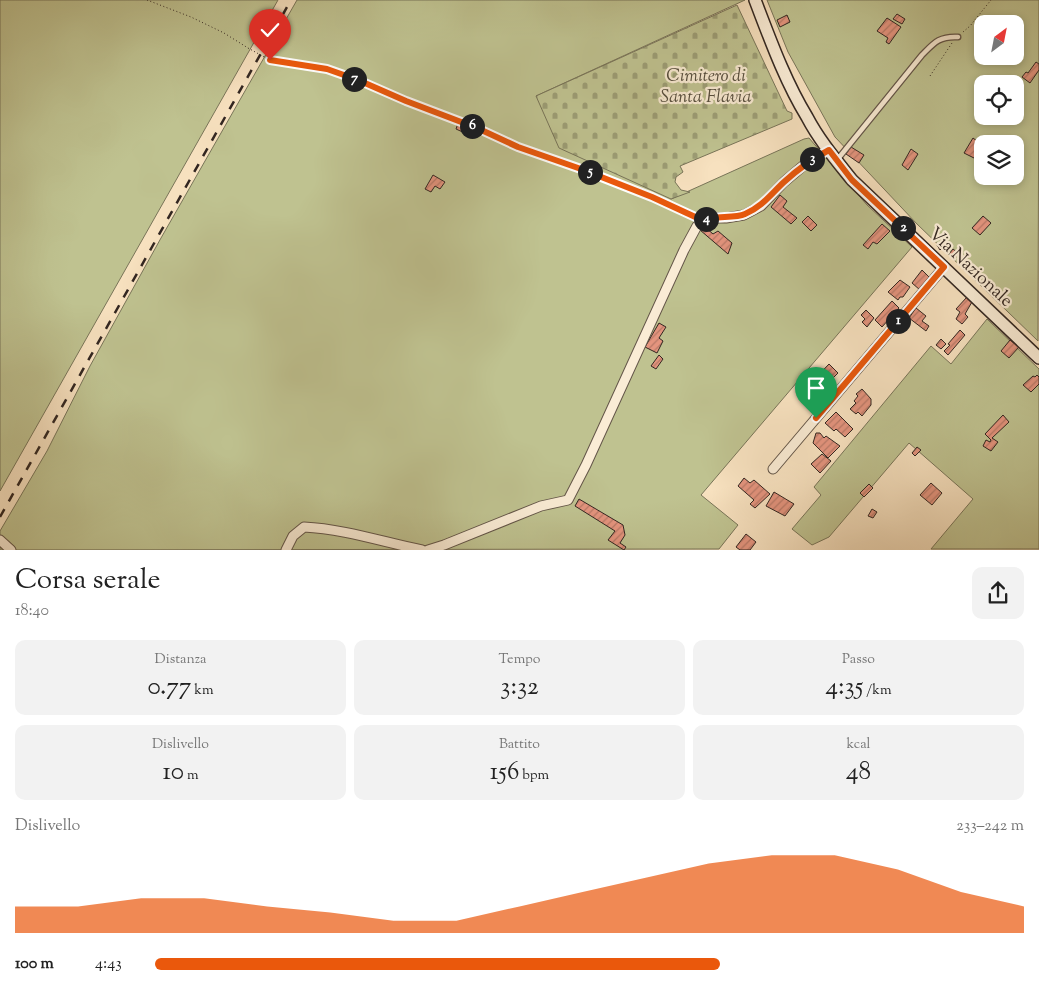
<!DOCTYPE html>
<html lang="it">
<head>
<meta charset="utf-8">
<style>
  body { margin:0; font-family:"Sorts Mill Goudy",serif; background:#f2f2f2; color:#222; height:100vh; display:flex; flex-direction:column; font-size:19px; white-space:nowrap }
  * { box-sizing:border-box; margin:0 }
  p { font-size:16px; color:#767676 }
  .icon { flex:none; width:28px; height:28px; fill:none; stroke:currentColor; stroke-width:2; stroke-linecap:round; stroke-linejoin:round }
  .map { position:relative; height:550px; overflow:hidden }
  .side { display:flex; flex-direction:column; background:#fff; flex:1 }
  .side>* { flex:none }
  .needle { width:32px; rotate:32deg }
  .controls { position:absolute; left:974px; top:15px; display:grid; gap:10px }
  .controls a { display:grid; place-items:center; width:50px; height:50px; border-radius:10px; background:#fff; box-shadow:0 2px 8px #0003; font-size:25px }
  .pin { position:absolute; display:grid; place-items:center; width:42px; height:42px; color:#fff; margin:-51px -21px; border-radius:50% 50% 50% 0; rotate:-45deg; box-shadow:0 0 5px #0007 }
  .pin .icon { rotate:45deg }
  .km { position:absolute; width:25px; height:25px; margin:-12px; border-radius:50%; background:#222; color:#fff; font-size:14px; line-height:25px; text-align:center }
  .round { display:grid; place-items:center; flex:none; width:52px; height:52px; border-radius:10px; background:#f2f2f2 }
  .headline { display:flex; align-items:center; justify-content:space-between; height:85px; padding:0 15px }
  h1 { font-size:28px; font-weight:600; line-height:38px }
  .stats { display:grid; grid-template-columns:repeat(3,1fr); gap:8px; height:85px; padding:5px 15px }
  .stats div { display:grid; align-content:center; border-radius:10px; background:#f2f2f2; text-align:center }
  .stats b { font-size:25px; font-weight:600 }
  .stats small { font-size:14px; font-weight:400 }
  .stats p { font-size:14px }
  .chart { height:140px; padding:10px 15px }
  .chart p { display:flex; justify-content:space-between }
  .chart svg { width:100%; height:90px; margin-top:5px; fill:#ea580c; opacity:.7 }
  ul { padding:0 15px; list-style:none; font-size:16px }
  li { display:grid; grid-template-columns:80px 60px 1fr; align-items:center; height:38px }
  li i { height:12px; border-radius:6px; background:#ea580c }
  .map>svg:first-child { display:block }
  .grass { fill:#bfc290; stroke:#787458; fill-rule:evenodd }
  .cemetery { fill:url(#cemetery-stones); stroke:#787458 }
  .building { fill:url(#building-hatch); stroke:#322621 }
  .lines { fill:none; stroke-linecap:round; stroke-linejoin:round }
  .service-casing { stroke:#635548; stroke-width:7 }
  .minor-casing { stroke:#635548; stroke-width:11 }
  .secondary-casing { stroke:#322621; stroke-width:14 }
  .path { stroke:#322621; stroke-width:1; stroke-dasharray:1 2.5; stroke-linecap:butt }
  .service { stroke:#faecd5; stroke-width:4.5 }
  .minor { stroke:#faecd5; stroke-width:9 }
  .secondary { stroke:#faecd5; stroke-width:11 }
  .rail { stroke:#322621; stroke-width:2.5; stroke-dasharray:9 9; stroke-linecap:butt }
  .path-bridge { stroke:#322621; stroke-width:1; stroke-dasharray:1 2.5; stroke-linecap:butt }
  .route-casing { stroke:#fff; stroke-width:10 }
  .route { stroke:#ea580c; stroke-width:6 }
  .labels { text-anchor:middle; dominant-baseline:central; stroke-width:4.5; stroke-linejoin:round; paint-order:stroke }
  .park-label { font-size:18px; font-style:italic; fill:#554d3d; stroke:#faecd5 }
  .street-label { font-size:18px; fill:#322621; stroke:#faecd5 }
</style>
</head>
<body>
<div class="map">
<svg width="1039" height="550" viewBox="0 0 1039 550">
  <defs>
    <pattern id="cemetery-stones" width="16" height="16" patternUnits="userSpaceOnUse" patternTransform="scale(1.25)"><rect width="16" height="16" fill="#bfc290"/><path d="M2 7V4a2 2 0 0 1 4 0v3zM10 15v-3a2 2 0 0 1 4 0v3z" fill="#9c9d75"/></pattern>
    <pattern id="building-hatch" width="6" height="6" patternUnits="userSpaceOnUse" patternTransform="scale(1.25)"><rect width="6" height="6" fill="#e4947e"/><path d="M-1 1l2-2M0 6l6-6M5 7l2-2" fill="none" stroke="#b97967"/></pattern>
  </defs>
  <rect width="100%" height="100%" fill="#f7e1bf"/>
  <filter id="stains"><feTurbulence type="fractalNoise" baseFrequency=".004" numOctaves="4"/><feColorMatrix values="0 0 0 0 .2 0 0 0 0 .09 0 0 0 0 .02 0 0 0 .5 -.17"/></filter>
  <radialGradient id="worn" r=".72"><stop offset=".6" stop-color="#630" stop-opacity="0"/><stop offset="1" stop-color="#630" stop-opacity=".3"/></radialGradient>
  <!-- grass -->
  <path class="grass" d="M0 0H278L0 491Z
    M297 0H745L536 96 671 199 804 139 809 138 867 205 912 247 701 495 738 525 719 549 0 550V531L47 451 90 366 161 238Z
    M767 0H1039L1038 341 917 224 835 137 788 52ZM982 24H1015V56H982ZM982 84H1015V116H982ZM982 144H1015V176H982Z
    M987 319 1039 369V549H931L973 499 909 443 829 537 812 545 792 529 821 495 814 487 931 346 951 364Z"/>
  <!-- cemetery -->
  <path class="cemetery" d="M737 5 787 111 792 113V119L680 166 683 172 676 177 675 182 681 190 690 192 671 199 559 148 536 96Z"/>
  <!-- building -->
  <path class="building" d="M897 14 905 19 902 24 893 19Z
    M787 15 790 22 780 27 777 20Z
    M887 18 901 27 889 44 886 42 888 38 877 31Z
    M1036 62 1039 64V70L1030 83 1022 77 1026 72 1028 73Z
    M458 123 469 128 467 134 456 129Z
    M973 138 982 145V148L976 159 964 153Z
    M851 147 864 155 859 163 846 154Z
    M911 149 918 154 908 170 902 165Z
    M433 175 445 182 440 189 435 186 431 192 425 189Z
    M780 195 787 201 783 207 797 218 791 224 771 207Z
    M808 216 817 225 811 231 802 222Z
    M983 216 991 223 980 235 972 228Z
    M882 224 890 231 877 244 873 242 868 249 863 245Z
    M705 227 713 234 718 231 732 243 728 254 700 230Z
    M941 241 945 245 940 250 937 245Z
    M953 249 958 253 954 259 949 254Z
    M922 270 930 278 920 290 912 283Z
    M900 280 910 287 903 297H900L898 300 888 292Z
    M967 297 972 302 965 314 968 317 962 324 956 319 960 312 956 309Z
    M892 301 899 308 882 327 875 320Z
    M916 308 926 316 922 321 929 326 926 331 909 318Z
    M866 310 874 318 867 327 862 322 865 319 861 315Z
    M659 323 666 327 659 338 663 341 657 353 645 347Z
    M960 330 965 335 948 355 944 351 950 345 948 344Z
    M941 339 946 344 941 349 936 345Z
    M1010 340 1019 347 1009 358 1001 351Z
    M659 355 663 359 656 369 651 366Z
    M829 364 838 373 820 391 811 383Z
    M1037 375 1039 377V384L1031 392 1023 385 1033 376 1035 377Z
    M862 389 871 399V405L862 416 858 412 856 414 850 409 856 403 854 401 858 396 856 394Z
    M836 412 853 429 845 437 836 429 834 431 825 423Z
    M1003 415 1009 422 992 438 998 442 991 451 983 446 986 440 990 442 991 440 985 434Z
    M816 433H820L824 438 826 436 840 446 828 458 813 443Z
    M917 447 921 450 915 456 912 453Z
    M822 454 831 461 820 473 811 464Z
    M744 478 750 483 754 480 770 494 755 508 750 504 754 500 738 486Z
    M931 483 942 493 932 505 920 495Z
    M869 484 873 488 864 497 860 493Z
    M774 492 794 504 785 516 766 506Z
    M579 499 623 525 625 535 620 543 626 547 624 550 608 540 615 531 575 506Z
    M872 509 877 512 873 518 868 516Z
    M746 534 756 542 750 550H740L736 547Z"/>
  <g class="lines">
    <!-- service casing -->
    <g class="service-casing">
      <path id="service" d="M837 160 922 55C934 43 939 36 958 37"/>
    </g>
    <!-- minor casing -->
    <g class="minor-casing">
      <path id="minor" d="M773 469 944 267
        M0 540 11 550
        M286 550 293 536 304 527C344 529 383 542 422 550
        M428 550 444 545 541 506 568 500 586 465 684 250 697 226 707 218H726L744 215 761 206 784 182 810 160 829 150"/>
    </g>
    <!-- secondary casing -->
    <g class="secondary-casing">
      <path id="secondary" d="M755 0C770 39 785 81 807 117 819 140 836 160 852 180L1039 358"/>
    </g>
    <!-- path -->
    <path class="path" d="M147 0 191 17 224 33 248 48
      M963 32 970 26 991 0
      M266 58 293 64 327 69 357 80 406 101 477 128 518 147 581 169 652 197 696 217
      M930 76 952 43"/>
    <!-- service -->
    <use href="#service" class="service"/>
    <!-- minor -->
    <use href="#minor" class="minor"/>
    <!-- secondary -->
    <use href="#secondary" class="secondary"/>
    <!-- rail -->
    <path class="rail" d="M0 517 291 0"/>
    <!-- path-bridge -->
    <path class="path-bridge" d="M248 48 266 58"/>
  </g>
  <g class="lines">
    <!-- route casing -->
    <g class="route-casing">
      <path id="route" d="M270 60 327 69 358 80 406 101 477 128 518 147 581 169 652 197 704 221C712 215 734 219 745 214 762 207 771 194 784 182 798 169 812 159 829 150L852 180 944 267 816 418"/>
    </g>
    <!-- route -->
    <use href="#route" class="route"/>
  </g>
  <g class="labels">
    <!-- park labels -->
    <g class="park-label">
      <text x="706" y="77">Cimitero di<tspan x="706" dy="21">Santa Flavia</tspan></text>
    </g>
    <!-- street labels -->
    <g class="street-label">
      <text transform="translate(970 268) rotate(43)">Via Nazionale</text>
    </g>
  </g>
  <rect width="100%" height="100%" filter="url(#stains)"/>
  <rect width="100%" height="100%" fill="url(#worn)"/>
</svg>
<div class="controls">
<a><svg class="needle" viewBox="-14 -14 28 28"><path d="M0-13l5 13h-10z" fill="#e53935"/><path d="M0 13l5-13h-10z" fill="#767676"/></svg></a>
<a><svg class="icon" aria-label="locate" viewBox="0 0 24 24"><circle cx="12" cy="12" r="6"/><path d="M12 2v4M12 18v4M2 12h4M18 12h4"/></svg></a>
<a><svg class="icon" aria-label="layers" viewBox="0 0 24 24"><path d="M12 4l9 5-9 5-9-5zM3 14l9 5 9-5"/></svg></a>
</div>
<div class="pin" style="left:816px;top:418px;background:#1e9e55"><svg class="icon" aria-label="arrive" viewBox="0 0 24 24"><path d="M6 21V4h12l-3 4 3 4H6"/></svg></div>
<div class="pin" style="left:270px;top:60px;background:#d93025"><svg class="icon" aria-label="check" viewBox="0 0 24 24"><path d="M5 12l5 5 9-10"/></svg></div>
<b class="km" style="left:898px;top:321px">1</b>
<b class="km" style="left:903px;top:228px">2</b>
<b class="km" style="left:812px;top:159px">3</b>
<b class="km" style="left:706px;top:219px">4</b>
<b class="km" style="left:590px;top:172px">5</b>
<b class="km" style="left:472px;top:126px">6</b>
<b class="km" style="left:354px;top:79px">7</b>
</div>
<section class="side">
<div class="headline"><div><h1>Corsa serale</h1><p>18:40</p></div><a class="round"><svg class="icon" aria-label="share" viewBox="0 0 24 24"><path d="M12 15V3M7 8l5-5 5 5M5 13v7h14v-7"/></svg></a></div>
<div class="stats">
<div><p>Distanza</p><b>0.77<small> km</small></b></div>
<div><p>Tempo</p><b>3:32</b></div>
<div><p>Passo</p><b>4:35<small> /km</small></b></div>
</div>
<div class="stats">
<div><p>Dislivello</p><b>10<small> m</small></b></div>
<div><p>Battito</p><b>156<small> bpm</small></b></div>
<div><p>kcal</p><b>48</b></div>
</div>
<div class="chart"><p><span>Dislivello</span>233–242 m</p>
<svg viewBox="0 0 160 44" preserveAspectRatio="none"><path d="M0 44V31L10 31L20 27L30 27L40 31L50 34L60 38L70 38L80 31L90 24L100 17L110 10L120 6L130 6L140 13L150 24L160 31V44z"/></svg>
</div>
<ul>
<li><b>100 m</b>4:43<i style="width:65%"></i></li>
</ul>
</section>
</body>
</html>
